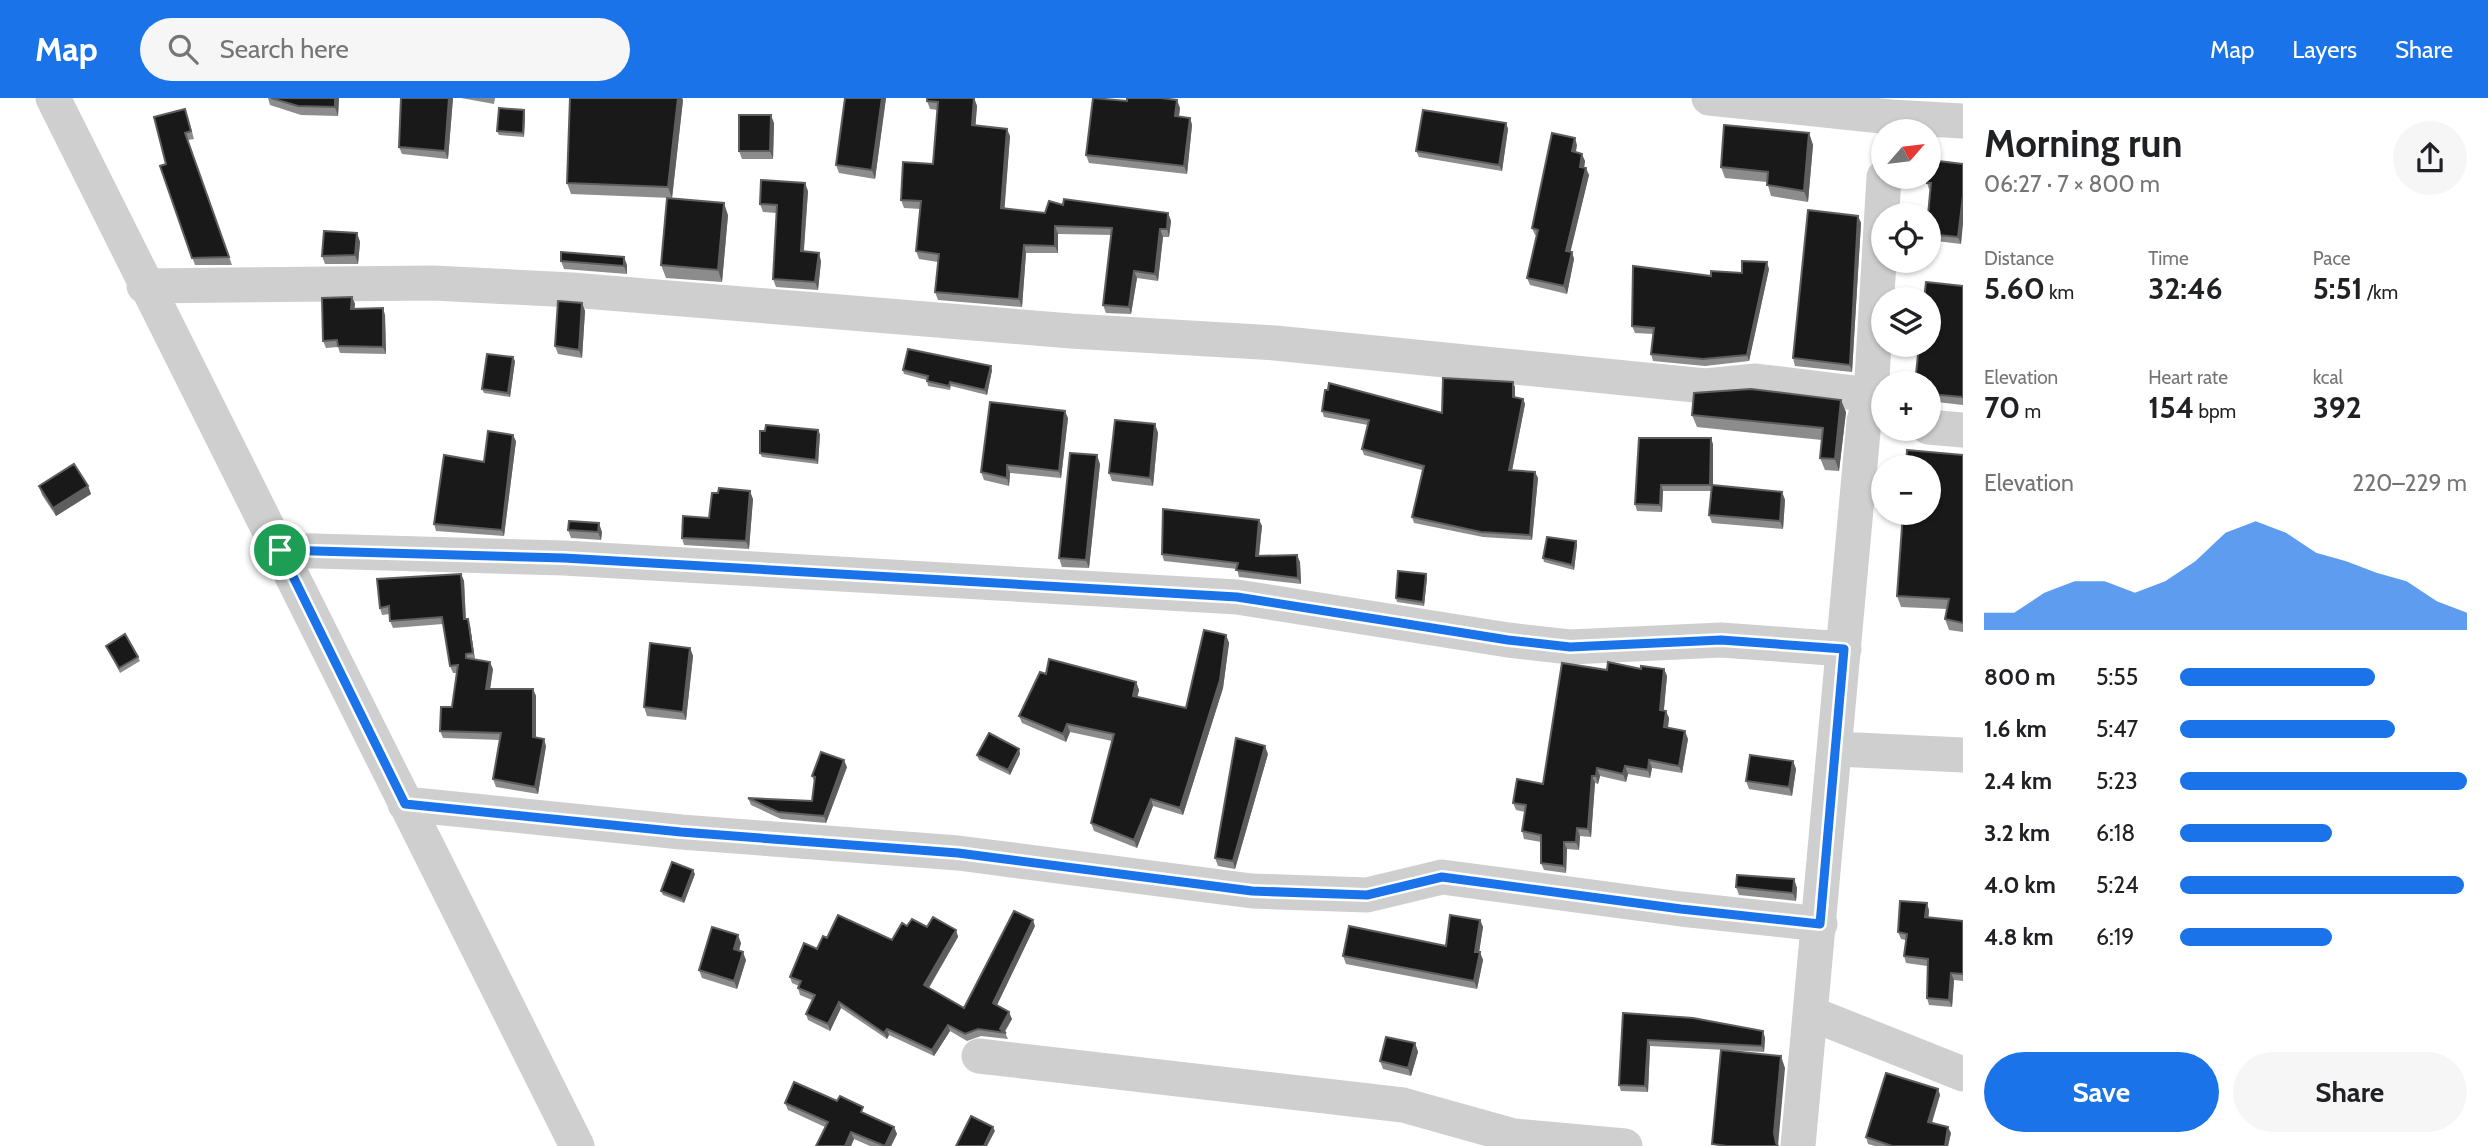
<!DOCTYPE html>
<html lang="en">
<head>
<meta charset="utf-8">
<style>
  body { margin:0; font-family:Cabin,sans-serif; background:#f6f6f6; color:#202124; height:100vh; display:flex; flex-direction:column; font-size:26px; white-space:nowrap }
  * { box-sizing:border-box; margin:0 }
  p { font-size:23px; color:#757577 }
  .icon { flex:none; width:38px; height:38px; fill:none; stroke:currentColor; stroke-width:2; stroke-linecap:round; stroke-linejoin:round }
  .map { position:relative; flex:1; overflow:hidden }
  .drawer { display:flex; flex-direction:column; background:#fff; width:525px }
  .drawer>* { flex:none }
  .needle { width:46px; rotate:62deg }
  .buttons { position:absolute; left:1871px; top:21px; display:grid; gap:14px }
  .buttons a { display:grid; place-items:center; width:70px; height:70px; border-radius:50%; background:#fff; box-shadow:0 2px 5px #0004; font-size:35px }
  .pin { position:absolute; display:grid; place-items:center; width:60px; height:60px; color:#fff; margin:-30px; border:4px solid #fff; border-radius:50%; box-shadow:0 2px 7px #0007 }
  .round { display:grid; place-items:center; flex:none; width:74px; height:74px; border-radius:37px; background:#f6f6f6 }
  .headline { display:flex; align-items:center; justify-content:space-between; height:119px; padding:0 21px }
  h1 { font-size:38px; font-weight:700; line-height:52px }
  .figures { display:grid; grid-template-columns:repeat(3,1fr); gap:10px; height:119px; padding:7px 21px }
  .figures div { display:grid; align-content:center }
  .figures b { font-size:30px; font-weight:700 }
  .figures small { font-size:19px; font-weight:400 }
  .figures p { font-size:19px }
  .chart { height:196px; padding:14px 21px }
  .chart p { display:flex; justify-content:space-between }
  .chart svg { width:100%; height:126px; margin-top:7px; fill:#1a73e8; opacity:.7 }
  .cta { display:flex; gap:14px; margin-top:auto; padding:14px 21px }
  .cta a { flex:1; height:80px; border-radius:42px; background:#1a73e8; color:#fff; font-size:28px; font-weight:700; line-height:80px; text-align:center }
  .cta a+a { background:#f6f6f6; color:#202124 }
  ul { padding:0 21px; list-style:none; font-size:23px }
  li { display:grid; grid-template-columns:112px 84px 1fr; align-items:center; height:52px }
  li i { height:18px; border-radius:9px; background:#1a73e8 }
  header { display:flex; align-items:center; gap:42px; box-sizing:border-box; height:98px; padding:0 35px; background:#1a73e8; color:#fff }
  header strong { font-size:33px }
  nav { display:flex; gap:38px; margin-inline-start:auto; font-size:24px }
  .search { width:490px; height:63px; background:#f6f6f6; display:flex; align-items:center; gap:18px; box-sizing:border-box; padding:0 24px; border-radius:38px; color:#757577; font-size:26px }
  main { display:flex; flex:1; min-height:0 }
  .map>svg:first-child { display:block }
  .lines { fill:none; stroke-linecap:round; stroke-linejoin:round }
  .minor { stroke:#cfcfcf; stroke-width:35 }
  .wall { fill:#8c8c8c }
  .shaded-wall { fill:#5e5e5e }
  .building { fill:#191919; stroke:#5e5e5e; stroke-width:2 }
  .route-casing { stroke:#fff; stroke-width:14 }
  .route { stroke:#1a73e8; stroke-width:9 }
</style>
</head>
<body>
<header>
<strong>Map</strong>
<div class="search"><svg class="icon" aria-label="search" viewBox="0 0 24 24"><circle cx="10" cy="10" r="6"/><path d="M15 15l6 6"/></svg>Search here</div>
<nav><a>Map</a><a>Layers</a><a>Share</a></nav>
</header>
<main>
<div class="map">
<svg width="1963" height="1048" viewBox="0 0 1963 1048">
  <rect width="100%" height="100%" fill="#fff"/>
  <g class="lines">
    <!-- minor -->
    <path class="minor" d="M53 0 577 1048
      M1709 0 1891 19 1963 23
      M144 188 433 185 572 192 1071 233 1275 245 1705 288 1756 283 1871 297
      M1928 329 1963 332
      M280 452 564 460 1237 499 1508 542 1570 549 1721 542 1844 551
      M1836 651 1963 657
      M405 706 681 734 958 755 1252 793 1367 797 1442 779 1681 811 1820 826
      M1812 916 1963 976
      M979 958 1403 1007 1514 1038 1625 1048
      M1798 1048 1864 323 1871 297 1884 79"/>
  </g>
  <!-- wall -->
  <path class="wall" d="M268 0H339L338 18 301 17 270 7Z
    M453 0 448 61 402 56 399 49Z
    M461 0H495L494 6Z
    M570 0H682L683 2 672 100 571 96 567 85Z
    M845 0H886L875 81 839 75 836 67Z
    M974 0 977 8 975 28 1010 38 1004 111 1045 115 1063 107 1168 115 1171 123 1169 139H1163L1158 183 1137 180 1131 216 1106 215 1103 207 1111 137 1058 136V155H1026L1022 209 938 202 935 194 938 164 919 161 916 153 921 111 904 110 901 102 933 66 938 12 930 11 927 3Z
    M1180 10 1179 18 1190 20 1192 27 1187 76 1089 65 1086 57Z
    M524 12 525 16 524 39 499 37 497 33Z
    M188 19 194 41 188 42 232 167H195L160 68 166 66Z
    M774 25 773 61H742L739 53Z
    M1506 25 1508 31 1502 73 1419 59 1416 53Z
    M1809 35 1813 47 1808 104 1771 98 1767 84 1725 80 1721 69Z
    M1577 47 1576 54 1585 63 1584 70 1589 77 1570 154H1572L1574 161 1567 196 1530 187 1527 180 1537 138 1535 137 1532 130Z
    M1963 66 1961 146 1928 142V117L1931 91H1929L1927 85Z
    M808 93 804 153 821 163 818 192 776 189 773 181 777 115 763 114 760 106Z
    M728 117 722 184 666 180 661 167Z
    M1858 118 1861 125 1852 274 1795 268 1793 260Z
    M357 135 360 144 358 166H325L322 158Z
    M561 163 627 167V176L564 171Z
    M1769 171 1749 263 1705 268 1653 263 1651 256 1654 236 1635 235 1632 228 1711 178Z
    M1963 188V307L1928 303V285Z
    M352 199 355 206 354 211 385 217 386 256 340 255 338 249 326 250 323 243Z
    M582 205 585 213 582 260 558 256 555 248Z
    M515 263 510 299 484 295 482 291Z
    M903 272H992L987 297 951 288 950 292 928 288 927 282 904 276Z
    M1515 289V300L1523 301 1525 306 1512 372 1535 374 1538 380 1532 442 1483 439 1414 425 1412 419 1422 372 1364 357 1362 351 1368 327 1324 319 1322 313 1442 315Z
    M1846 314 1839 373 1825 372 1820 360 1822 342 1697 329 1692 317Z
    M1068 320 1061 380 1010 375 1009 388 984 382 981 374Z
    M1155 326 1158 335 1153 388 1112 383 1109 375Z
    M820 336 818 366 762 359 760 355Z
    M516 343 504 438 436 433 434 426 484 364Z
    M1713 346V387L1782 394 1785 402 1783 431 1712 425 1709 417 1711 393H1663L1662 414 1637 413 1635 406Z
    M1963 357V534L1949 532 1945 521 1947 511 1901 509 1897 498Z
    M1100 366 1089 470 1062 469 1059 460Z
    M39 388H88L91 396 56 418 42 397Z
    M753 401 749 451 684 447 682 440 709 420Z
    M1259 422 1262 428 1259 458 1300 464 1301 486 1239 479 1237 471 1164 463 1162 456Z
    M568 432 602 434 601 442 571 440Z
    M1576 443 1577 447 1574 472 1544 464 1543 460Z
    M461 476 464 483 466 521 470 528 475 562 493 571 490 591H533L536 598V640L546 648 538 696 496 689 493 681 500 642 443 640 440 633 452 609 457 575H453L450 568 443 526 393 530 390 523V516L382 517 380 510Z
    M1426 476 1427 480 1424 508 1397 504 1396 500Z
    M1226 537 1229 545 1223 590 1183 717 1153 708 1137 750 1094 733 1091 725 1112 643 1070 634 1066 644 1022 625 1019 618 1046 576 1136 584 1139 592 1137 599 1186 610Z
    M106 548 138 559 140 563 120 575Z
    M690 550 693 558 686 622 647 618 644 609Z
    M1664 571 1667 578 1664 612 1669 620 1668 630 1688 641 1682 675 1652 670 1650 680 1628 676 1626 684 1600 678 1598 686 1595 685 1591 739 1580 738 1579 752 1567 751 1566 775 1544 772 1541 765V744L1524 741 1522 733 1525 714 1516 712 1513 705 1543 686 1607 572Z
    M1019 651 1020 656 1010 677 979 662 977 657Z
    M1268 656 1235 771 1218 768 1215 760Z
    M1793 663 1796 671 1792 698 1749 691 1746 683Z
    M847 669 826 725 781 721 751 707 748 700 812 703 815 685 812 678Z
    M695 776 684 805 663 797 661 793Z
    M1794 781 1797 790 1796 803 1739 797 1736 789Z
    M1929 812 1928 820 1963 823V883L1954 882 1952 909 1929 907 1927 900V868L1906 865 1904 858 1906 842 1901 841 1898 834Z
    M1480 822 1483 829 1479 854 1483 862 1477 891 1346 866 1343 858 1446 848Z
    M907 828 956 832 958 839 929 890 964 910 1035 828 997 907 1012 921 1005 934 1008 941 981 938 967 943 950 933 934 958 889 937 887 941 841 910 830 933 808 922 806 916 812 902 800 897 798 890 799 888 792 885 790 879 827 840 892 842Z
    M741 845 739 853 746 862 737 891 702 880 699 872Z
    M1623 915 1763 933 1765 940 1764 954 1650 948 1648 994 1621 993 1619 987Z
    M1415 945 1418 954 1411 978 1383 971 1380 963Z
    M1938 991 1940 997 1932 1025 1951 1035 1948 1048H1875L1868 1046 1866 1039Z
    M785 1005 865 1016 894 1029 897 1036 891 1048H870L854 1041 851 1048H816L825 1029 788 1012Z"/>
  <!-- shaded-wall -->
  <path class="shaded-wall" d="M335 0H339L338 18 335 9Z
    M449 0H453L448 61 445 53Z
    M678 0H682L683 2 672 100 668 89Z
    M882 0H886L875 81 872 72Z
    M974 0 977 8 975 35 972 27Z
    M1177 2 1180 10 1178 25 1175 18Z
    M524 12 525 16 524 39 523 35Z
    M771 17 774 25 773 61 770 53Z
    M1190 20 1192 27 1187 76 1184 68Z
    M1506 25 1508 31 1502 73 1499 67Z
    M1007 31 1010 38 1004 118 1001 110Z
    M1809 35 1813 47 1808 104 1804 93Z
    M1575 40 1577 47 1574 60 1572 53Z
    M1582 56 1585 63 1583 76 1580 69Z
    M1586 70 1589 77 1569 160 1566 153Z
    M805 85 808 93 803 161 801 153Z
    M1963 97V126L1961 146 1958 139Z
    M724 105 728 117 722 184 718 172Z
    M1168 115 1171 123 1169 139 1167 131Z
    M1858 118 1861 125 1852 274 1850 267Z
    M1055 128 1058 136V155L1055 148Z
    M1160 131 1163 139 1158 183 1155 176Z
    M357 135 360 144 358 166 355 157Z
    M1024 147 1026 155 1022 209 1019 201Z
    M1572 154 1574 161 1567 196 1564 188Z
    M819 155 821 163 818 192 815 184Z
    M624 159 627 167V176L624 168Z
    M1767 164 1769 171 1749 263 1747 257Z
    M1134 173 1137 180 1131 216 1129 209Z
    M352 199 355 206 354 217 351 211Z
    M582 205 585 213 582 260 579 252Z
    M383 210 385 217 386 256 383 249Z
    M513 259 515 263 510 299 508 295Z
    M991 268 992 272 987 297 985 292Z
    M1513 284 1515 289V305L1513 299Z
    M1523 301 1525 306 1511 378 1509 372Z
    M1841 302 1846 314 1839 373 1835 361Z
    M1065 313 1068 320 1061 380 1059 373Z
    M1155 326 1158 335 1153 388 1150 380Z
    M818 332 820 336 818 366 816 362Z
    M513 337 516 343 504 438 502 432Z
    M1711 340 1713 346V393L1710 387Z
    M1097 357 1100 366 1089 470 1086 462Z
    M1007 367 1010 375 1009 388 1007 380Z
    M1535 374 1538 380 1532 442 1530 437Z
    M1661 387 1663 393 1662 414 1660 407Z
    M88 388 91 396 56 418 53 410Z
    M750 393 753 401 749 451 746 443Z
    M1782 394 1785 402 1783 431 1780 423Z
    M1259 422 1262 428 1258 465 1256 458Z
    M599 425 602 434 601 442 598 434Z
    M1576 443 1577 447 1574 472 1572 467Z
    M1297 457 1300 464 1301 486 1298 480Z
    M461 476 464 483 466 528 464 521Z
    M1426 476 1427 480 1424 508 1423 504Z
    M468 521 470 528 475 562 473 555Z
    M1226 537 1229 545 1223 590 1183 717 1180 710Z
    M690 550 693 558 686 622 683 614Z
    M490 564 493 571 489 598 486 591Z
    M1664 571 1667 578 1663 619 1660 612Z
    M1136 584 1139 592 1136 605 1133 598Z
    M533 591 536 598V647L533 639Z
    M1666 613 1669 620 1667 637 1664 629Z
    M1067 626 1070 634 1066 644 1063 636Z
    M1685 633 1688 641 1682 675 1679 668Z
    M544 641 546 648 538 696 535 689Z
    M1265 648 1268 656 1235 771 1233 763Z
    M1019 651 1020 656 1010 677 1008 672Z
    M844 662 847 669 826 725 824 718Z
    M1649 662 1652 670 1650 680 1648 672Z
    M1793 663 1796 671 1792 698 1789 689Z
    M1625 668 1628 676 1626 684 1623 676Z
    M1597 670 1600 678 1598 686 1596 678Z
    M1592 678 1595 685 1591 739 1588 731Z
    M1151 701 1153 708 1137 750 1134 742Z
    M1577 730 1580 738 1579 752 1576 744Z
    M1564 744 1567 751 1566 775 1564 768Z
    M693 772 695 776 684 805 682 801Z
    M1794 781 1797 790 1796 803 1793 795Z
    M1927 805 1929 812 1928 826 1925 819Z
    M1033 822 1035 828 995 911 993 905Z
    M1480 822 1483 829 1478 861 1475 854Z
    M956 832 958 839 926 894 924 887Z
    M738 837 741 845 737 859 734 851Z
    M743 854 746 862 737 891 734 883Z
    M1480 854 1483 862 1477 891 1474 883Z
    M1951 875 1954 882 1952 909 1949 902Z
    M839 904 841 910 830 933 828 926Z
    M1009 914 1012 921 1004 934 1000 931Z
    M948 927 950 933 934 958 932 952Z
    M887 931 889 937 887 941 884 935Z
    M1763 933 1765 940 1764 954 1762 948Z
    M1648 942 1650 948 1648 994 1645 988Z
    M1415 945 1418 954 1411 978 1408 970Z
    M1781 958 1785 970 1778 1048H1777L1774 1035Z
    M1938 991 1940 997 1930 1030 1928 1024Z
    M894 1029 897 1036 891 1048H885Z
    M993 1029 995 1033 987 1048H984Z
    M1948 1029 1951 1035 1948 1048H1945Z
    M851 1034 854 1041 851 1048H845Z"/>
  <!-- building -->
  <path class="building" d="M271 0H335V9L298 8Z
    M401 0H449L445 53 399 49Z
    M570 0H678L668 89 567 85Z
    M845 0H882L872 72 836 67Z
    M927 0H974L972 27 1007 31 1001 110 1045 115 1049 103 1063 107 1064 101 1168 115 1167 131H1160L1155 176 1134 173 1129 209 1103 207 1112 130 1055 128V148L1024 147 1019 201 935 194 939 156 916 153 921 103 901 102 903 64 933 66 938 4 927 3Z
    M1093 0 1127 3V0H1160L1177 2 1175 18 1190 20 1184 68 1086 57Z
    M499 10 524 12 523 35 497 33Z
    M185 11 191 33 185 35 229 159 192 160 160 68 166 66 154 19Z
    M1423 12 1506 25 1499 67 1416 53Z
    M739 17H771L770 53H739Z
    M1724 27 1809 35 1804 93 1767 87 1768 74 1721 69Z
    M1552 35 1575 40 1572 53 1582 56 1580 69 1586 70 1566 153 1572 154 1564 188 1527 180 1538 132 1532 130Z
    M1930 62 1963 66V97L1958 139 1928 136V117L1931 85H1927Z
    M761 82 805 85 801 153 819 155 815 184 773 181 777 107 760 106Z
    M667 100 724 105 718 172 661 167Z
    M1808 112 1858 118 1850 267 1793 260Z
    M324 133 357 135 355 157 322 158Z
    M561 154 624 159V168L561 163Z
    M1742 163 1767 164 1747 257 1703 261 1651 256 1654 230 1632 228 1633 168 1711 178V173L1742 175Z
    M1926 184 1963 188V299L1928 296V285H1915L1919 247H1928V201H1924Z
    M352 199 351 211 383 210V249L338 248 337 242 323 243 322 200Z
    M558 203 582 205 579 252 555 248Z
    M908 251 991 268 985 292 950 284 949 288 927 283 928 278 903 272Z
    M487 256 513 259 508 295 482 291Z
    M1443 280 1513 284V299L1523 301 1509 372 1535 374 1530 437 1481 434 1412 419 1424 368 1362 351 1369 322 1322 313 1325 292H1328L1329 285 1442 315Z
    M1751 291 1841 302 1835 361 1820 360 1823 330 1692 317 1694 295Z
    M990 304 1065 313 1059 373 1007 367V380L981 374Z
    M1115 322 1155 326 1150 380 1109 375Z
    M766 327 818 332 816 362 760 355V333H765Z
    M488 333 513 337 502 432 434 426 444 357 484 364Z
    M1639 340H1711L1710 387H1661L1660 407 1635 406Z
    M1907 352 1963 357V525L1945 521 1949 501 1897 498 1903 415H1928V369H1906Z
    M1070 355 1097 357 1086 462 1059 460Z
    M74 366 88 388 53 410 39 388Z
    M1712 387 1782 394 1780 423 1709 417Z
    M719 390 750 393 746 443 682 440 683 418 709 420 712 395H718Z
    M1163 411 1259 422 1256 458 1297 457 1298 480 1236 472 1238 465 1162 456Z
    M569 423 599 425 598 434 568 432Z
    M1547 439 1576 443 1572 467 1543 460Z
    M1398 473 1426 476 1423 504 1396 500Z
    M461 476 464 521H468L473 555 466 556V560L490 564 486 591H533V639L544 641 535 689 493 681 501 635 440 633 441 609H452L458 567 450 568 442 519 390 523 389 508 380 510 377 481Z
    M1204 532 1226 537 1220 582 1180 710 1151 701 1134 742 1091 725 1114 636 1067 626 1063 636 1019 618 1040 574 1046 576 1049 561 1136 584 1133 598 1186 610Z
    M125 536 138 559 119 570 106 548Z
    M650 545 690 550 683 614 644 609Z
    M1608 564 1641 571V568L1664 571 1660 612 1666 613 1664 629 1685 633 1679 668 1649 662 1648 672 1625 668 1623 676 1597 670 1596 678H1592L1588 731 1577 730 1576 744H1564V768L1541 765V737L1522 733 1526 707 1513 705 1517 681 1543 686 1562 565 1607 572Z
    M989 635 1019 651 1008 672 977 657Z
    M1236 640 1265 648 1233 763 1215 760Z
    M821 654 844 662 824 718 778 714 748 700 812 703 815 679 812 678Z
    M1750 657 1793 663 1789 689 1746 683Z
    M672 764 693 772 682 801 661 793Z
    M1737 777 1794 781 1793 795 1736 789Z
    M1900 803 1927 805 1925 819 1963 823V876L1951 875 1949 902 1927 900 1928 861 1904 858 1907 836 1898 834Z
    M1014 813 1033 822 993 905 1009 914 1000 931 1006 935 978 931 965 936 948 927 932 952 887 931 884 935 839 904 828 926 806 916 815 897 798 890 801 883 790 879 804 845 817 851 823 838 827 840 838 817 892 842 902 825 907 828 912 821 927 829 933 819 956 832 924 887 964 910Z
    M1450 817 1480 822 1475 854H1480L1474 883 1343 858 1349 828 1446 848Z
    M712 829 738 837 734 851 743 854 734 883 699 872Z
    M1623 915 1693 920 1763 933 1762 948 1648 942 1645 988 1619 987Z
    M1386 939 1415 945 1408 970 1380 963Z
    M1721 952 1781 958 1774 1035 1776 1045 1778 1048H1727L1712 1046Z
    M1886 975 1938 991 1928 1024 1948 1029 1945 1048H1892L1866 1039Z
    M794 984 837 1003 840 998 863 1009 861 1014 894 1029 885 1048 851 1034 845 1048H816L828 1024 785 1005Z
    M971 1018 993 1029 984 1048H956Z"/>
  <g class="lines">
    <!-- route casing -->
    <g class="route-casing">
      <path id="route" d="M280 452 564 460 1237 499 1508 542 1570 549 1721 542 1844 551 1820 826 1681 811 1442 779 1367 797 1252 793 958 755 681 734 405 706Z"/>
    </g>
    <!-- route -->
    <use href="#route" class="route"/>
  </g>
</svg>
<div class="buttons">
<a><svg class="needle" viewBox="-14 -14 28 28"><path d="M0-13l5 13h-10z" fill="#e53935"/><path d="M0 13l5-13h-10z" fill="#757577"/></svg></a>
<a><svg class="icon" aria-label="locate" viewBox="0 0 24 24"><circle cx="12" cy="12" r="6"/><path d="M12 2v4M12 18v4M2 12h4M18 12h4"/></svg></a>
<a><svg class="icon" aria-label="layers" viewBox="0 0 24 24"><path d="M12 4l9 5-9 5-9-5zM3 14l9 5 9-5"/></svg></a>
<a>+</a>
<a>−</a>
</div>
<div class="pin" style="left:280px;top:452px;background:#1e9e55"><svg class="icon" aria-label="arrive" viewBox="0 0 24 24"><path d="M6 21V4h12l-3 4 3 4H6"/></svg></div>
</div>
<section class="drawer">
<div class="headline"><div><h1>Morning run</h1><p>06:27 · 7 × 800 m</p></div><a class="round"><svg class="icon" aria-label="share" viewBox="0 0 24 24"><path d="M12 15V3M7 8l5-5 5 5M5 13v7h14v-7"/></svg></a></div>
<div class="figures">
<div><p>Distance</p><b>5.60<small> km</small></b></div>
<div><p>Time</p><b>32:46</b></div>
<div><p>Pace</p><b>5:51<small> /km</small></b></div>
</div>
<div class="figures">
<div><p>Elevation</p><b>70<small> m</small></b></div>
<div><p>Heart rate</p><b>154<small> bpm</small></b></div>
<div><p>kcal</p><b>392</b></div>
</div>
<div class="chart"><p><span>Elevation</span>220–229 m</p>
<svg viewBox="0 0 160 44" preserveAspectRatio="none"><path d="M0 44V38L10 38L20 31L30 27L40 27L50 31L60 27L70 20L80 10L90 6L100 10L110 17L120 20L130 24L140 27L150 34L160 38V44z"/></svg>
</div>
<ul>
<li><b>800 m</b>5:55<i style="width:68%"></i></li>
<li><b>1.6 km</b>5:47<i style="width:75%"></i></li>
<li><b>2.4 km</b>5:23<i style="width:100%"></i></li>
<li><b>3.2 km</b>6:18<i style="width:53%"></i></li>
<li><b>4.0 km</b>5:24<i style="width:99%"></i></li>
<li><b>4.8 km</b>6:19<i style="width:53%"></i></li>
</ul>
<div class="cta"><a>Save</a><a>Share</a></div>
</section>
</main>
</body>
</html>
